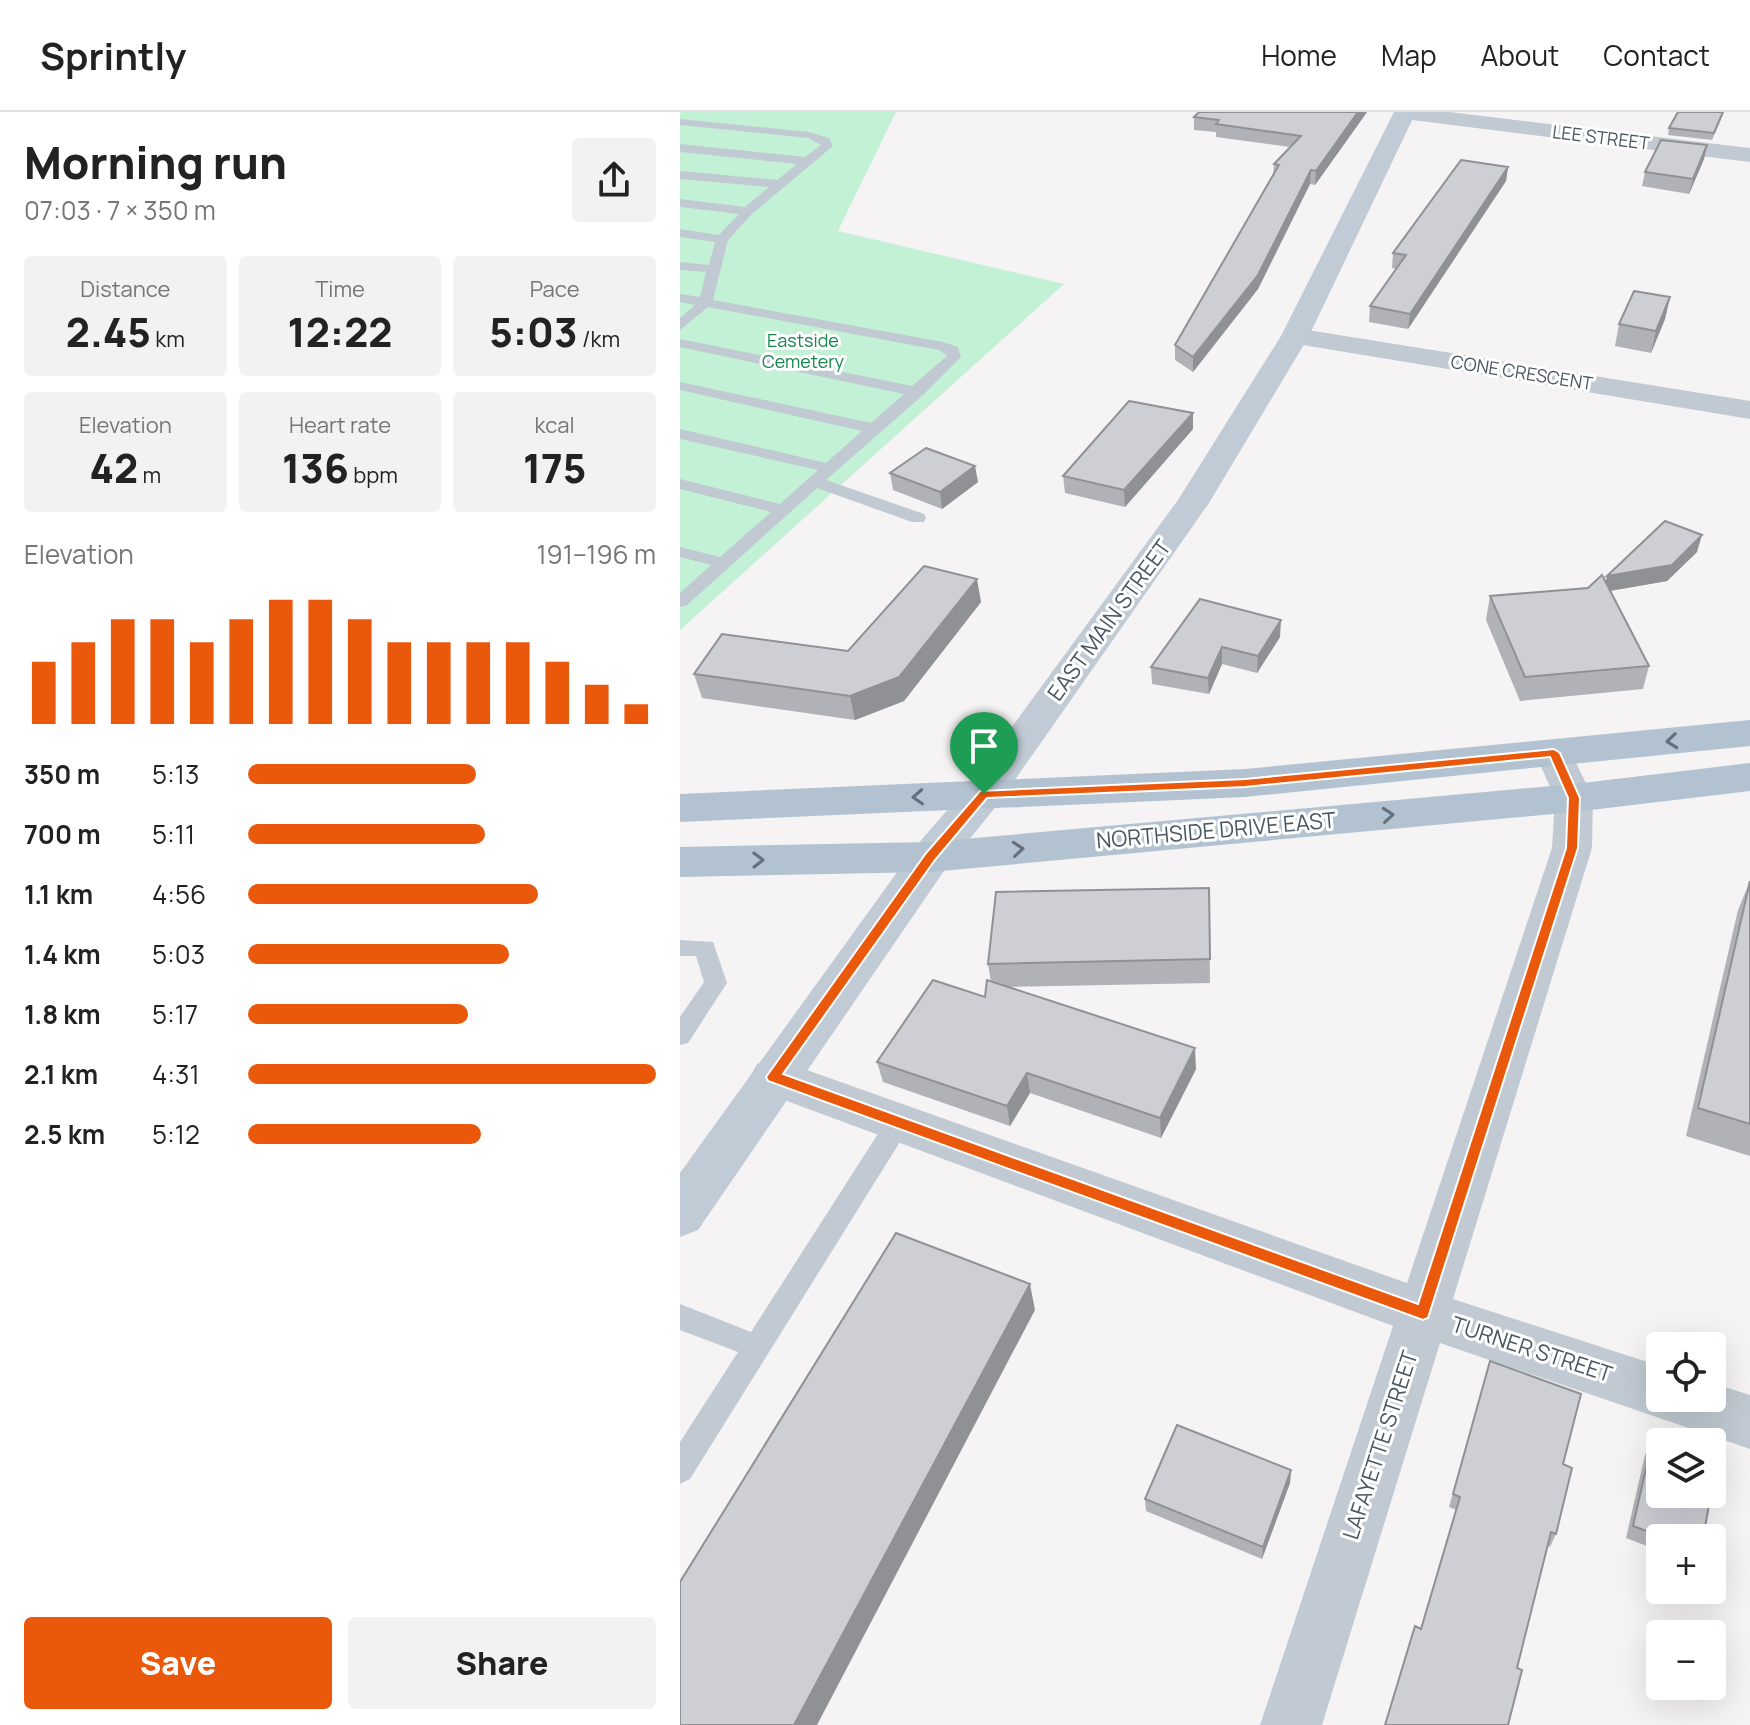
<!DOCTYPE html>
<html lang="en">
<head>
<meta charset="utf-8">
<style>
  body { margin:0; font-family:Manrope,sans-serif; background:#f2f2f2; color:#222; height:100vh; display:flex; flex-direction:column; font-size:30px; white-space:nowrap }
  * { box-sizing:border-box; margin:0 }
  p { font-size:26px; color:#767676 }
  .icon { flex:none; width:44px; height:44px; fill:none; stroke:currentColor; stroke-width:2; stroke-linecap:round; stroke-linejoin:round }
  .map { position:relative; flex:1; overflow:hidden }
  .sheet { display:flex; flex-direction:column; background:#fff; width:680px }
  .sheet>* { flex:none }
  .buttons { position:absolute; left:966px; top:1220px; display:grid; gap:16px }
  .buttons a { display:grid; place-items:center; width:80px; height:80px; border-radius:8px; background:#fff; box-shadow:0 8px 32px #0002; font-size:40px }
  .pin { position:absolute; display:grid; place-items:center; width:68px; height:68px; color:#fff; margin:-82px -34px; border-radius:50% 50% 50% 0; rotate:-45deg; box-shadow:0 0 8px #0007 }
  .pin .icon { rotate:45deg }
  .round { display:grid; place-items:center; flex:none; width:84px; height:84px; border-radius:8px; background:#f2f2f2 }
  .overview { display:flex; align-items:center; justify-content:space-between; height:136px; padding:0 24px }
  h1 { font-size:44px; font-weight:800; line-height:60px }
  .stats { display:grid; grid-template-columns:repeat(3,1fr); gap:12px; height:136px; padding:8px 24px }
  .stats div { display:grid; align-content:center; border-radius:8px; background:#f2f2f2; text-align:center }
  .stats b { font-size:40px; font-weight:800 }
  .stats small { font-size:22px; font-weight:400 }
  .stats p { font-size:22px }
  .chart { height:224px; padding:16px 24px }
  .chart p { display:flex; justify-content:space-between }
  .chart svg { width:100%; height:144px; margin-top:8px; stroke:#ea580c; stroke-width:6 }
  .action { display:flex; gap:16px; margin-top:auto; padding:16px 24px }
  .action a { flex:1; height:92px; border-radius:8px; background:#ea580c; color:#fff; font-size:32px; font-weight:800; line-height:92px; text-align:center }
  .action a+a { background:#f2f2f2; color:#222 }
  ul { padding:0 24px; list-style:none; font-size:26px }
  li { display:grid; grid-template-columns:128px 96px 1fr; align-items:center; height:60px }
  li i { height:20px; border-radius:10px; background:#ea580c }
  header { display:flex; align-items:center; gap:48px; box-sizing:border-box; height:112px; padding:0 40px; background:#fff; border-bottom:2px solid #e0e0e0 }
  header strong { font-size:38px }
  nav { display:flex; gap:44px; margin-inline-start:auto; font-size:28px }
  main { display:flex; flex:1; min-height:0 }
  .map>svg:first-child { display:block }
  .green { fill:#c3f1d5 }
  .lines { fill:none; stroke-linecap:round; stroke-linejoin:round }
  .service { fill:#c1cad2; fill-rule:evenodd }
  .minor { fill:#c1cad2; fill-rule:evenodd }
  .secondary { fill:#c1cbd6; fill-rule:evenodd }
  .primary { fill:#b3c2d1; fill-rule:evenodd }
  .wall { fill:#b0b2b7 }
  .shaded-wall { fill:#909195 }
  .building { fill:#cdcfd5; stroke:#909195; stroke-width:2 }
  .oneway { stroke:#64717d }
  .route { fill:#ea580c; stroke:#fff; stroke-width:2; fill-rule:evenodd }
  .labels { text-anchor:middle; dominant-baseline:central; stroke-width:6; stroke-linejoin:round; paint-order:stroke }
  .far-street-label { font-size:18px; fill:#4a5661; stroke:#fff }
  .far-park-label { font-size:18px; fill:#17864f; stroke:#fff }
  .street-label { font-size:22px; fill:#4a5661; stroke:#fff }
</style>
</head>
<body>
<header>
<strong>Sprintly</strong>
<nav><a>Home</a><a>Map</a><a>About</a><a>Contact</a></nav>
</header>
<main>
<section class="sheet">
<div class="overview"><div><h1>Morning run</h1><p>07:03 · 7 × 350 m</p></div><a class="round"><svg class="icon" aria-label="share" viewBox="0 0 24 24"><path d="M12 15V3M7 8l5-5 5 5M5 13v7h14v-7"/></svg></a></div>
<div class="stats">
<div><p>Distance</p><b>2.45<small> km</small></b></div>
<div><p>Time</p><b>12:22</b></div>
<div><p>Pace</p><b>5:03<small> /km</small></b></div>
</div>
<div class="stats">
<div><p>Elevation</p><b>42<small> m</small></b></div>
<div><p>Heart rate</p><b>136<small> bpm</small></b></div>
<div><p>kcal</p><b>175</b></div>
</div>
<div class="chart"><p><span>Elevation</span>191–196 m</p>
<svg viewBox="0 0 160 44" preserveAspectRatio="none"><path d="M5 44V25M15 44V19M25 44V12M35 44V12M45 44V19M55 44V12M65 44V6M75 44V6M85 44V12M95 44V19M105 44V19M115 44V19M125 44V19M135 44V25M145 44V32M155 44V38"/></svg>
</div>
<ul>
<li><b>350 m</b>5:13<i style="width:56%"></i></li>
<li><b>700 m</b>5:11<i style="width:58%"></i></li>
<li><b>1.1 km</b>4:56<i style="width:71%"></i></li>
<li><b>1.4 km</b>5:03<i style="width:64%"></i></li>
<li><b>1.8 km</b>5:17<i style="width:54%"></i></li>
<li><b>2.1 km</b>4:31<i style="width:100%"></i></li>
<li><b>2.5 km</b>5:12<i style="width:57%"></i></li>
</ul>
<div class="action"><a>Save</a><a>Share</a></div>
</section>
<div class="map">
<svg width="1070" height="1613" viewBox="0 0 1070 1613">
  <rect width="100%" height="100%" fill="#f5f3f3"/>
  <!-- green -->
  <path class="green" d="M0 0H216L158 119 384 172 0 518Z"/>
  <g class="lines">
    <!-- service -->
    <path class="service" d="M0 7 129 20 149 26 153 34 72 102 48 128 33 188 263 230 278 235 281 245 243 283 146 368 244 402 246 406 244 410H232L137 376 6 494 0 495V481L31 453 0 445V435L40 445 91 400 0 377V367L100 392 138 358 0 327V317L146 351 182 319 0 278V270L191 311 224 282 0 235V227L232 274 267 244 259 238 28 195 0 218V206L15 193 0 190V182L20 185 26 160 0 158V150L29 153 35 130 0 125V117L39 123 59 102 0 95V87L65 95 89 75 0 67V59L97 68 117 52 0 40V32L125 45 141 33 128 26 0 13Z
      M0 828 33 830 47 871 8 931 0 933V905L24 870 16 844H0Z
      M219 1000 228 1003 231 1010 228 1017 10 1367 0 1372V1330L58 1240 0 1218V1192L71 1220 210 1003Z"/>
    <!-- minor -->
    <path class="minor" d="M714 0H769L1070 36V50L724 7 716 6Z
      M615 216 1070 289V307L605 230 601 224 605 218Z
      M874 628 887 632 913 686 912 736 773 1187 980 1254V1286H1032V1271L1070 1283V1337L760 1231 642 1613H580L713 1214 77 978 70 965 77 952 93 946 727 1171 872 736 875 686 855 641 861 632Z"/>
    <!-- secondary -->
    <path class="secondary" d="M714 0H736L629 224 529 391 318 692 266 756 18 1118 0 1125V1061L236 734 290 672 498 388 601 224Z"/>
    <!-- primary -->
    <path class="primary" d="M1070 608V634L565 685 0 710V682L565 657Z
      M1070 651V679L894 700 251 760 0 765V735L251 730 894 672Z"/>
  </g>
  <!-- wall -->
  <path class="wall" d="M687 0 635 73 630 72 578 177 513 260 495 248V233L593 64 594 52 610 35 536 25V20L514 18V5Z
    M1044 0 1032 28 988 23 989 16Z
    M1027 33 1024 47 1009 82 962 74 965 60Z
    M828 55 826 69 728 217 689 210 690 194 716 157 712 156 713 141Z
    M990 185 985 207 971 241 935 234 939 212Z
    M513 317 445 395 385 381 383 364Z
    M210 361 298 370 262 397 213 378Z
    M1017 440 987 469 930 479 969 554 963 577 840 589 806 508 810 484 908 476Z
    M520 487 600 525 577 561 542 552 529 582 472 572 471 555Z
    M301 490 224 589 175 608 22 586 14 562 168 539Z
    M1070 769V1044L1006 1024 1058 798Z
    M529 776 530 871 327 875 516 957 481 1026 350 981 330 1014 203 970 197 950 305 885 311 870 308 852Z
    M810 1249 883 1352 876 1422 870 1435 769 1395Z
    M972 1330 1023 1426H980V1439L946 1426 965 1343Z
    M611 1358 610 1371 582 1447 466 1399 465 1387Z"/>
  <!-- shaded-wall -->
  <path class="shaded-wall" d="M678 0H687L635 73 636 59Z
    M1027 33 1024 47 1009 82 1013 67Z
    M828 55 826 69 728 217 730 202Z
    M631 58 630 72 578 177 513 260V245Z
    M990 185 985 207 971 241 976 219Z
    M513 301V317L445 395 444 378Z
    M295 354 298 370 262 397 260 380Z
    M1022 423 1017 440 987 469 923 480 927 464Z
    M297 467 301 490 224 589 175 608 170 584Z
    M601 508 600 525 577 561 578 544Z
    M542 535V552L529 582 528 566Z
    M515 936 516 957 481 1026 480 1006Z
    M347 961 350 981 330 1014 327 994Z
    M350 1172 355 1198 137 1613H114Z
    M611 1358 610 1371 582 1447 583 1435Z"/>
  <!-- building -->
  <path class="building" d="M519 0H678L636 59 631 58 578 163 513 245 495 233 599 53 594 52 621 24 536 12 539 8 514 5Z
    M998 0H1043L1034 21 989 16Z
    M981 28 1027 33 1013 67 965 60Z
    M781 48 828 55 730 202 690 194 726 143 713 141Z
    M954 179 990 185 976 219 939 212Z
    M449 289 513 301 444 378 383 364Z
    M246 336 295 354 260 380 210 361Z
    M985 409 1022 423 992 453 927 464Z
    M244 454 297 467 219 565 170 584 14 562 42 522 168 539Z
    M922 463 969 554 845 565 810 484 908 476Z
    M520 487 601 508 578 544 542 535 528 566 471 555Z
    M1070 769V1012L1018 996Z
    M529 776 530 847 308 852 316 780Z
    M253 868 305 885 307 868 515 936 480 1006 347 961 327 994 197 950Z
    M216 1121 350 1172 114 1613H0V1470Z
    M810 1249 901 1282 883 1352 892 1356 876 1422 871 1420 837 1556 842 1558 828 1613H705L735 1514 741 1517 780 1385 773 1382Z
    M497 1313 611 1358 583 1435 465 1387Z
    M972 1330 980 1333V1382H1031L1023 1426H985L953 1414Z
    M1032 1353 1036 1354 1032 1376Z"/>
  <!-- one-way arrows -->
  <defs><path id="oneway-chevron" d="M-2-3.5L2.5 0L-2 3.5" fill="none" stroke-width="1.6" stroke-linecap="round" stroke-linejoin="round" transform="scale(2)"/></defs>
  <g class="oneway">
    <use href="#oneway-chevron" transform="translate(992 629) rotate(174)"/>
    <use href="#oneway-chevron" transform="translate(238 685) rotate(177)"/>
    <use href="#oneway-chevron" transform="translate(708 703) rotate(-5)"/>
    <use href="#oneway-chevron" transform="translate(338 737) rotate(-5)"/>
    <use href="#oneway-chevron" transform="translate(78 748) rotate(-1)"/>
  </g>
  <!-- route -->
  <path class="route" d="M874 637 880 641 900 686 898 736 748 1206 743 1208 88 969 86 965 246 741 300 679 565 667ZM870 645 888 686 886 736 738 1192 103 962 255 748 307 686 565 675Z"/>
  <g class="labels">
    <!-- far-street labels -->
    <g class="far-street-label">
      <text transform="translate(921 25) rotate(7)">LEE STREET</text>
      <text transform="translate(842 260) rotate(9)">CONE CRESCENT</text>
    </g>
    <!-- far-park labels -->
    <g class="far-park-label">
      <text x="123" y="228">Eastside<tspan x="123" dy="21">Cemetery</tspan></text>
    </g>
    <!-- street labels -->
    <g class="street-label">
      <text transform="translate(429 508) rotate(-54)">EAST MAIN STREET</text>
      <text transform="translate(536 718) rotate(-5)">NORTHSIDE DRIVE EAST</text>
      <text transform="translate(852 1237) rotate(18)">TURNER STREET</text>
      <text transform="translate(700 1333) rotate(-72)">LAFAYETTE STREET</text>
    </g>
  </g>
</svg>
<div class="buttons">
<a><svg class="icon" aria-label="locate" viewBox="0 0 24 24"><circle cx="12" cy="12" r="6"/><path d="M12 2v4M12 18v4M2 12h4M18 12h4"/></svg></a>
<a><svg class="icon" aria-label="layers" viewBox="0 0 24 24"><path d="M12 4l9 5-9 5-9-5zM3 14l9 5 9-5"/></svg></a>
<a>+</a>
<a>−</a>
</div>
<div class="pin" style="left:304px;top:682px;background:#1e9e55"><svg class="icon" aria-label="arrive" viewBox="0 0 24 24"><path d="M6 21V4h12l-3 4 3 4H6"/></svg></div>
</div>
</main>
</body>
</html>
